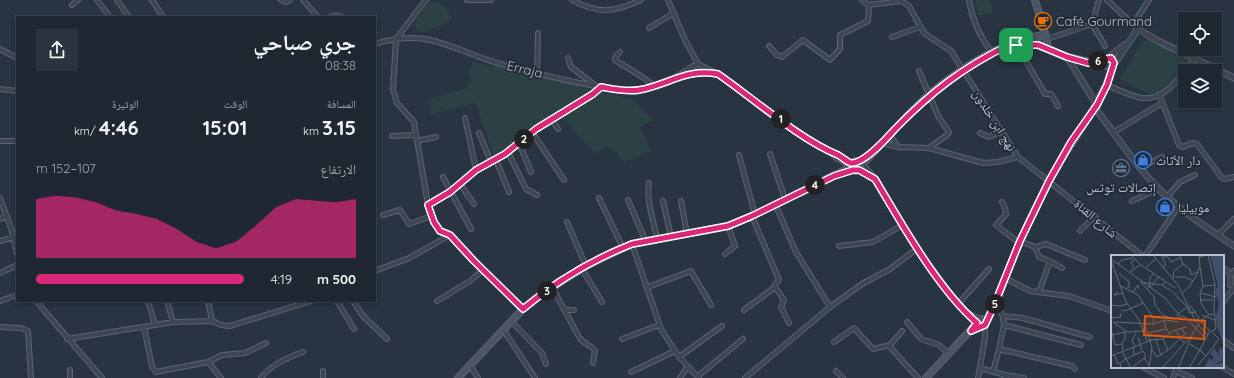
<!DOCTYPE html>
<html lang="ar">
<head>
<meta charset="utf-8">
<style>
  body { margin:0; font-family:Quicksand,"Noto Naskh Arabic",sans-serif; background:#2c333e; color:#f1f3f6; direction:rtl; height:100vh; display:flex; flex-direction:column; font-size:15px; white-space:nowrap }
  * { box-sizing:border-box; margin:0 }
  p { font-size:13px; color:#a1a5ac }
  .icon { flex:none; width:22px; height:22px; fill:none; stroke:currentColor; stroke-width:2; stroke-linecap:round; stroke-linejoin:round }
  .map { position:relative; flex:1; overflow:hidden; direction:ltr }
  .side { position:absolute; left:16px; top:16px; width:360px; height:286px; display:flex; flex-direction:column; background:#1f2732; border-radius:0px; box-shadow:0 2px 6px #0003,0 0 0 1px #3c444d; direction:rtl }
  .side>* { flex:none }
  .controls { position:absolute; left:1178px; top:12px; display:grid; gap:8px }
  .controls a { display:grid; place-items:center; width:44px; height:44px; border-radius:0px; background:#1f2732; box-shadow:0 2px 6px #0003,0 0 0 1px #3c444d; font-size:20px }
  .pin { position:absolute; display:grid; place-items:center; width:34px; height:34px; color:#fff; margin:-17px; border-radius:8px; box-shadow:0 2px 6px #0006 }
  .km { position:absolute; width:20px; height:20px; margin:-10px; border-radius:50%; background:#222; color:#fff; font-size:11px; line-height:20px; text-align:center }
  .round { display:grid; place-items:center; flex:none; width:42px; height:42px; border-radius:0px; background:#2c333e }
  .summary { display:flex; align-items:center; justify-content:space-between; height:68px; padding:0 20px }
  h1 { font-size:22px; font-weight:700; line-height:30px }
  .stats { display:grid; grid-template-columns:repeat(3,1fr); gap:6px; height:68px; padding:4px 20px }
  .stats div { display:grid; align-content:center }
  .stats b { font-size:20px; font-weight:700 }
  .stats small { font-size:11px; font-weight:400 }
  .stats p { font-size:11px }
  .chart { height:112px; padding:8px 20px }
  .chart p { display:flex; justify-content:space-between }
  .chart svg { width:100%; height:72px; margin-top:4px; fill:#db2777; opacity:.7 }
  ul { padding:0 20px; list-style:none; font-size:13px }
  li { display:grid; grid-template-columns:64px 48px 1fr; align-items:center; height:30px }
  li i { height:10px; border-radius:5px; background:#db2777 }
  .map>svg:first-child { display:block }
  .green { fill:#2b4143 }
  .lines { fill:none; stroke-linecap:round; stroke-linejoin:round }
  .minor-casing { stroke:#5b646f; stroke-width:6 }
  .tertiary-casing { stroke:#5b646f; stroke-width:7 }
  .secondary-casing { stroke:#5b646f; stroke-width:8 }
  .minor { stroke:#3d4652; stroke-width:4 }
  .tertiary { stroke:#3d4652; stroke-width:5 }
  .secondary { stroke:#4b5565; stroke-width:6 }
  .route-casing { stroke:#fff; stroke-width:8 }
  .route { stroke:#db2777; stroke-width:5 }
  .labels { text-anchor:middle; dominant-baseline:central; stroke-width:3.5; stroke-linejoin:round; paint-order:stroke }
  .poi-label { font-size:13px; fill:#bac1cc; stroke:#212b37; text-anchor:start }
  .street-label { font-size:13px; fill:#bac1cc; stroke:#212b37 }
  .inset-road { fill:none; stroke:#636c79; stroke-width:1 }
  .view { fill:#e8590c; fill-opacity:0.15; stroke:#e8590c; stroke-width:2 }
  .inset-edge { fill:none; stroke:#bac1cc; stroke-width:2 }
</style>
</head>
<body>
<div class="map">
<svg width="1234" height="378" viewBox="0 0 1234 378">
  <rect width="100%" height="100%" fill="#293442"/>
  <!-- green -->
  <path class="green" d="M975 0H990L993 13 979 16Z
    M430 1C444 1 447 9 453 20L425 32H418L414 23Z
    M1149 40 1189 61 1169 86 1150 95 1120 79 1143 41Z
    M473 61 493 68 494 66 594 90V92L522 133 524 136 494 157 476 103 431 114 430 99 467 88V83L471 82 469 71Z
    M602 92 633 99 652 120 640 127 651 150 623 163 613 148 611 149 608 146 595 154 565 120 561 119 560 117Z"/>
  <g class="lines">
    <!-- minor casing -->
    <g class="minor-casing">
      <path id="minor" d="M97 0 110 17
        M117 0 129 17
        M152 0 163 17
        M281 0 286 2 290 0
        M303 0 318 17
        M426 0 396 39 393 89 397 103 414 122 428 205 434 222 440 231 450 235 474 261 523 309
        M467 0H491
        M572 0C599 15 614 12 641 0
        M668 0 685 40 698 64
        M862 0 868 5 901 1 909 6 924 33 951 51 1018 157 1143 256
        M969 0C972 20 980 37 992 53
        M1107 0 1138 29
        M72 5 78 0
        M330 17 336 15 342 17
        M1092 24 1105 46
        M1133 24 1149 0
        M649 28 674 13
        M892 37 920 27
        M1047 39 1092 24 1099 0
        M375 44C429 26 455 52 504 65 542 75 582 85 621 90 647 91 672 81 693 66
        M1020 45 1026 61 1045 94H1051L1058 106
        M769 46 777 55 782 57 803 40 830 60 840 49V35L868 21 869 5
        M0 49 17 58
        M620 52 616 56 615 60C628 69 642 75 654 86
        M1187 55 1193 49
        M568 58 571 67 595 85
        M701 66 702 70 700 73 693 72V66L698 64 718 74 792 127 832 154 836 158 851 166
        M919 71 939 118 949 132 947 135 929 148
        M537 72 538 33
        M700 73H713
        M680 76 696 74
        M1178 80 1185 88
        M1107 85C1118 90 1130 96 1142 98 1166 101 1182 74 1195 58
        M0 89 17 91
        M1159 94 1179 145 1183 147 1192 143 1197 144 1222 178 1225 179 1234 177
        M465 118 476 170
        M552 120 558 129
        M532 132 564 180
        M1114 132 1162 103
        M479 133 491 162
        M980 133 989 137 1002 131
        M890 135 898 147
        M392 136 415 135
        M0 141H17
        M417 141 436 137
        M519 143 531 172
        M882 143 898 147 929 148 983 163 998 162 1018 157
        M508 152 526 189 537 195
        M770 154 785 199
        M833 154 852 163
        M739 155 755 215
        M496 160 509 192
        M862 165C877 175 884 195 893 210 917 248 942 293 977 323
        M1139 168 1162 157
        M859 170 873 178
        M443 177 471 229
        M649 183C646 202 654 220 657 240
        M460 184 474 204
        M1167 197 1180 182 1195 175
        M0 198 12 231 17 254
        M599 198 623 248
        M628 200 646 242
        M663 201 671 237
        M681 201 687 234
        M1132 201 1158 189
        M1002 202 1005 208 1006 214 996 225 1014 239 1035 247 1046 244 1085 260
        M428 205 450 192 476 170 505 154 536 129 593 94 601 87
        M383 215 400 210 409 224 432 216
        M0 219 7 216
        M567 222 586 266
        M1080 231 1095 216
        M1218 235 1234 219
        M0 241 14 237
        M632 244 661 329 679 357 699 378
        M839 246 873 242 903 225
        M1035 247 1039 257 1050 261 1039 292
        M725 254 735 246 728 226
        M1145 256 1178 207
        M1050 261 1062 268
        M1223 267 1231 275
        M582 269 602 302
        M375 271 409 258 450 235
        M1234 271 1231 275 1230 285 1234 287
        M0 273 17 265
        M1005 278 1030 291 1069 296 1112 311
        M552 287 579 337C583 344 589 344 595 350L593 363
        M648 287 691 271 711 305
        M775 287 784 300 781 307 789 323
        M0 301 17 295
        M36 301 102 378
        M148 301 155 325
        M167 301 173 322
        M208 301 212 321
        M337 301 354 329
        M353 301 363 316 387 339
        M437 301 470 281 483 270
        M1223 302 1234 288
        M995 303 1002 314 1004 325
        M958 304 989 269
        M830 307 862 284 890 269 918 248
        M564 310H574
        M744 310 775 287V284L779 280 752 216
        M970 314 980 319
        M1003 316 1023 318 1090 337
        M511 321 542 353 546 364
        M907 322 921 339 939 345 949 354
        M0 327 20 328 28 331 31 378
        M144 327 152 367 156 372 208 362 221 378
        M503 329 535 378
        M902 331 890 345V347L918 378
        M67 339 173 322 212 321 221 325 230 326 311 301
        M622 339 659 325
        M1223 340 1234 348
        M834 342 854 328 873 349 890 345
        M999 349 1004 325 1081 345
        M679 357 722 326
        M208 362 222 355 245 353 266 343
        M470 365 478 378
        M1143 367 1164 378
        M1222 367 1234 374
        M980 368 1005 375V378
        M70 370V378
        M323 371V378
        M836 371 843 378
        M1176 371 1192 378
        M631 372 675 351
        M993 372 999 349 1072 366 1075 369
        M1005 375 1024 378
        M698 376 743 339
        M261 378C269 366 289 357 303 352
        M680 378 688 366
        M745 378 830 307 796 252 775 204
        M978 378 985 338V325
        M1173 378 1177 367"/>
    </g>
    <!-- tertiary casing -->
    <g class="tertiary-casing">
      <path id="tertiary" d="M1067 57 1097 105
        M1108 58 1124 45
        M1115 63 1138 29 1158 41 1234 78
        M1095 108C1116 135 1134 164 1158 188 1180 211 1208 228 1234 246"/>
    </g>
    <!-- secondary casing -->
    <g class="secondary-casing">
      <path id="secondary" d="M1035 0 1046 37
        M1014 45H1037
        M1044 47 1067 57 1108 66
        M1094 62 1111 58 1114 60 1113 65H1107V59
        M851 166a5 5 0 1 1 10 0a5 5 0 1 1-10 0Z
        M861 165C886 142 906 114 932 92 963 67 1003 41 1043 35L1047 39V45L1042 47 1036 43 1038 37
        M977 323a4 4 0 1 1 8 0a4 4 0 1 1-8 0Z
        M985 323C1000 298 1008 268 1020 242 1028 221 1039 201 1049 182 1068 142 1101 109 1113 65
        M458 378 523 309 542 294 586 266 632 244 728 226 752 216 851 167
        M926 378 977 323"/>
    </g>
    <!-- minor -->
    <use href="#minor" class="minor"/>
    <!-- tertiary -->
    <use href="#tertiary" class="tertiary"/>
    <!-- secondary -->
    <use href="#secondary" class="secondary"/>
  </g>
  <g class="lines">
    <!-- route casing -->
    <g class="route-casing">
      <path id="route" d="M1009 45H1038L1067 57 1088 63 1111 58 1114 63 1107 85 1097 105 1071 142 1049 181 1020 241 993 308 985 325 971 331 977 323C937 288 902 224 875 179L859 170H853L834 176 752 216 728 226 632 244C594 259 555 282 523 309L474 261 450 235 440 231 434 222 428 205 450 192 476 170 505 154 536 129 593 94 601 87C613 89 626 92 639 90 668 85 686 68 718 74 754 99 799 139 838 155 842 157 847 162 851 163 864 164 886 139 895 129 930 93 963 67 1009 45Z"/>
    </g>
    <!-- route -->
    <use href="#route" class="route"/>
  </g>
  <!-- icons -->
  <defs>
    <g id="cafe-ring" transform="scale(0.9)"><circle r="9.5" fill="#212b37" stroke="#e8710a" stroke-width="1.5"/><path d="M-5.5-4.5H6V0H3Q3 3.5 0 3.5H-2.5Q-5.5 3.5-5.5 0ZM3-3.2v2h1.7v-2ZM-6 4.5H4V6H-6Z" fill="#e8710a"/></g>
    <g id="shop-ring" transform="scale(0.9)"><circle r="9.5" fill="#212b37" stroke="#3f7fe0" stroke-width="1.5"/><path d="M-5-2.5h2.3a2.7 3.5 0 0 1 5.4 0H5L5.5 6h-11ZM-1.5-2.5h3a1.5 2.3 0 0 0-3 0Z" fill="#3f7fe0"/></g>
    <g id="office-ring" transform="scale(0.9)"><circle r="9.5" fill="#212b37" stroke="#5c6f8a" stroke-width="1.5"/><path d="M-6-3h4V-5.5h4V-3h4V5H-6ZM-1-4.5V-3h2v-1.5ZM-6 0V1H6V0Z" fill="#5c6f8a"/></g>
  </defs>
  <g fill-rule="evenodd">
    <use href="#cafe-ring" x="1043" y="21"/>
    <use href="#shop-ring" x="1143" y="160"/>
    <use href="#office-ring" x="1121" y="168"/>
    <use href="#shop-ring" x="1165" y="207"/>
  </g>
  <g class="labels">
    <!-- poi labels -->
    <g class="poi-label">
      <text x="1056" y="21">Café Gourmand</text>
      <text x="1156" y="160">دار الأثاث</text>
      <text x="1121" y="187" text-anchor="middle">إتصالات توتس</text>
      <text x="1178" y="207">موبيليا</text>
    </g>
    <!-- street labels -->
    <g class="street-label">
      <text transform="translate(525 69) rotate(14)">Erraja</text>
      <text transform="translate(995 120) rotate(58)">نهج ابن خلدون</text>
      <text transform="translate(1096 218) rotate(40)">شارع القناة</text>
    </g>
  </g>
  <!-- overview -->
  <g transform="translate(1111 255)">
    <rect width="113" height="113" fill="#293442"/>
    <path d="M99 0H113V92L106 70 105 61 108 49 104 37 107 31ZM103 93 108 100V94L112 93 113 113H93L98 103 106 109 112 107 111 103V106L105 108 101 105 103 102 99 99Z" fill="#3f526a"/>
    <path class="inset-road" d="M20 0 30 10 64 33M42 0 67 30 85 67M50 0 55 10 52 12M88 2 97 0 104 30 103 54 105 71 104 75 100 76M52 3 56 1 60 7 69 3M0 4 54 43 69 61M0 5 15 47 28 65 36 86M7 9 11 5 22 3M72 9 79 14 80 20 86 17M35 12 45 4M89 12 92 31 89 38 105 42M23 13 20 7 25 4M19 17 29 10M8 18 18 27V32L16 33M64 22H74L82 26M62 23 63 16 72 9 69 0M29 26 43 42 44 50 52 60 63 64 73 61 94 83M55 26 51 30 59 35M30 27 51 30M10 31 27 40 43 64 42 69M92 31 104 30M38 33 39 23 43 18M39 33 48 21M60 35 76 52M7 36 3 40 12 38M22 37 27 30 28 34M72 37 78 32 85 21 89 11 88 0M89 38 90 48 98 60M89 45H102M0 50 9 51 16 49M79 50 88 63 85 67M77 51 78 58 85 57M10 55 14 56 32 48M91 60 104 65M65 61 76 52M0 63 10 62 9 58M53 65 55 74 59 78M88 65 99 76M89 66 97 60 103 59M2 67 16 77 32 76M3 67 42 69 54 65 68 67M33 68 41 92 38 113M87 70 97 80M0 74 4 90 11 89M64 75 73 88M37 78 55 74M1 80 14 77M81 80 88 68M27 82 31 95M68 83 74 79 71 74M52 84 57 95 69 84M39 85 52 84 62 76 75 72M45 85 50 101M24 91 21 86 25 78M12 95 11 89 14 84V76M41 95 46 102 57 95M11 96 15 104 23 100 22 92M3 99 7 109 9 108M23 100 32 96 35 101 33 103M0 101 41 85M95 101 108 84 100 76M87 110 95 101 89 95 99 76M10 113 9 108 15 104 20 113M21 113 33 103 38 110M51 113 81 80M67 113 81 81M78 113 89 95 79 89"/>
    <path class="view" d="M34 61 94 66 93 84 33 80Z"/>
    <rect width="113" height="113" class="inset-edge"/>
  </g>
</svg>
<div class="controls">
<a><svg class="icon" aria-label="locate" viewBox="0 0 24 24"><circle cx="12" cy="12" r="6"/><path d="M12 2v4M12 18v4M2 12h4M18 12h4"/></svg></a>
<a><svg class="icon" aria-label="layers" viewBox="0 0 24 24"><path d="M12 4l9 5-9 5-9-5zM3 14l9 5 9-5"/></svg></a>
</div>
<div class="pin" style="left:1016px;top:45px;background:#1e9e55"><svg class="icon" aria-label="arrive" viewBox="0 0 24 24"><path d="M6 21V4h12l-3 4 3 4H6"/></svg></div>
<b class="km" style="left:781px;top:119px">1</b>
<b class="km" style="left:524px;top:139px">2</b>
<b class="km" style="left:547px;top:291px">3</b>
<b class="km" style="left:815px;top:185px">4</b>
<b class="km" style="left:995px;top:304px">5</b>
<b class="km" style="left:1098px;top:61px">6</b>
<section class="side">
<div class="summary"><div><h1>جري صباحي</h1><p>08:38</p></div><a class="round"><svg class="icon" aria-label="share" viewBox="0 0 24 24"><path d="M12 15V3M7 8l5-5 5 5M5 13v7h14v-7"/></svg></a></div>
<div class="stats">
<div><p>المسافة</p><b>3.15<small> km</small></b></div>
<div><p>الوقت</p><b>15:01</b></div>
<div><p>الوتيرة</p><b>4:46<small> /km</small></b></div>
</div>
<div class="chart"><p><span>الارتفاع</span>107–152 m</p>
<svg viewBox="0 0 160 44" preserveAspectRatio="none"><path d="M0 44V8L10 6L20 7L30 10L40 15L50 17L60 20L70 26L80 34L90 38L100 34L110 24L120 13L130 8L140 9L150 10L160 8V44z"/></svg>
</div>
<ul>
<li><b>500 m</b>4:19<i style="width:100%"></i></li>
</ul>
</section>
</div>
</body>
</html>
